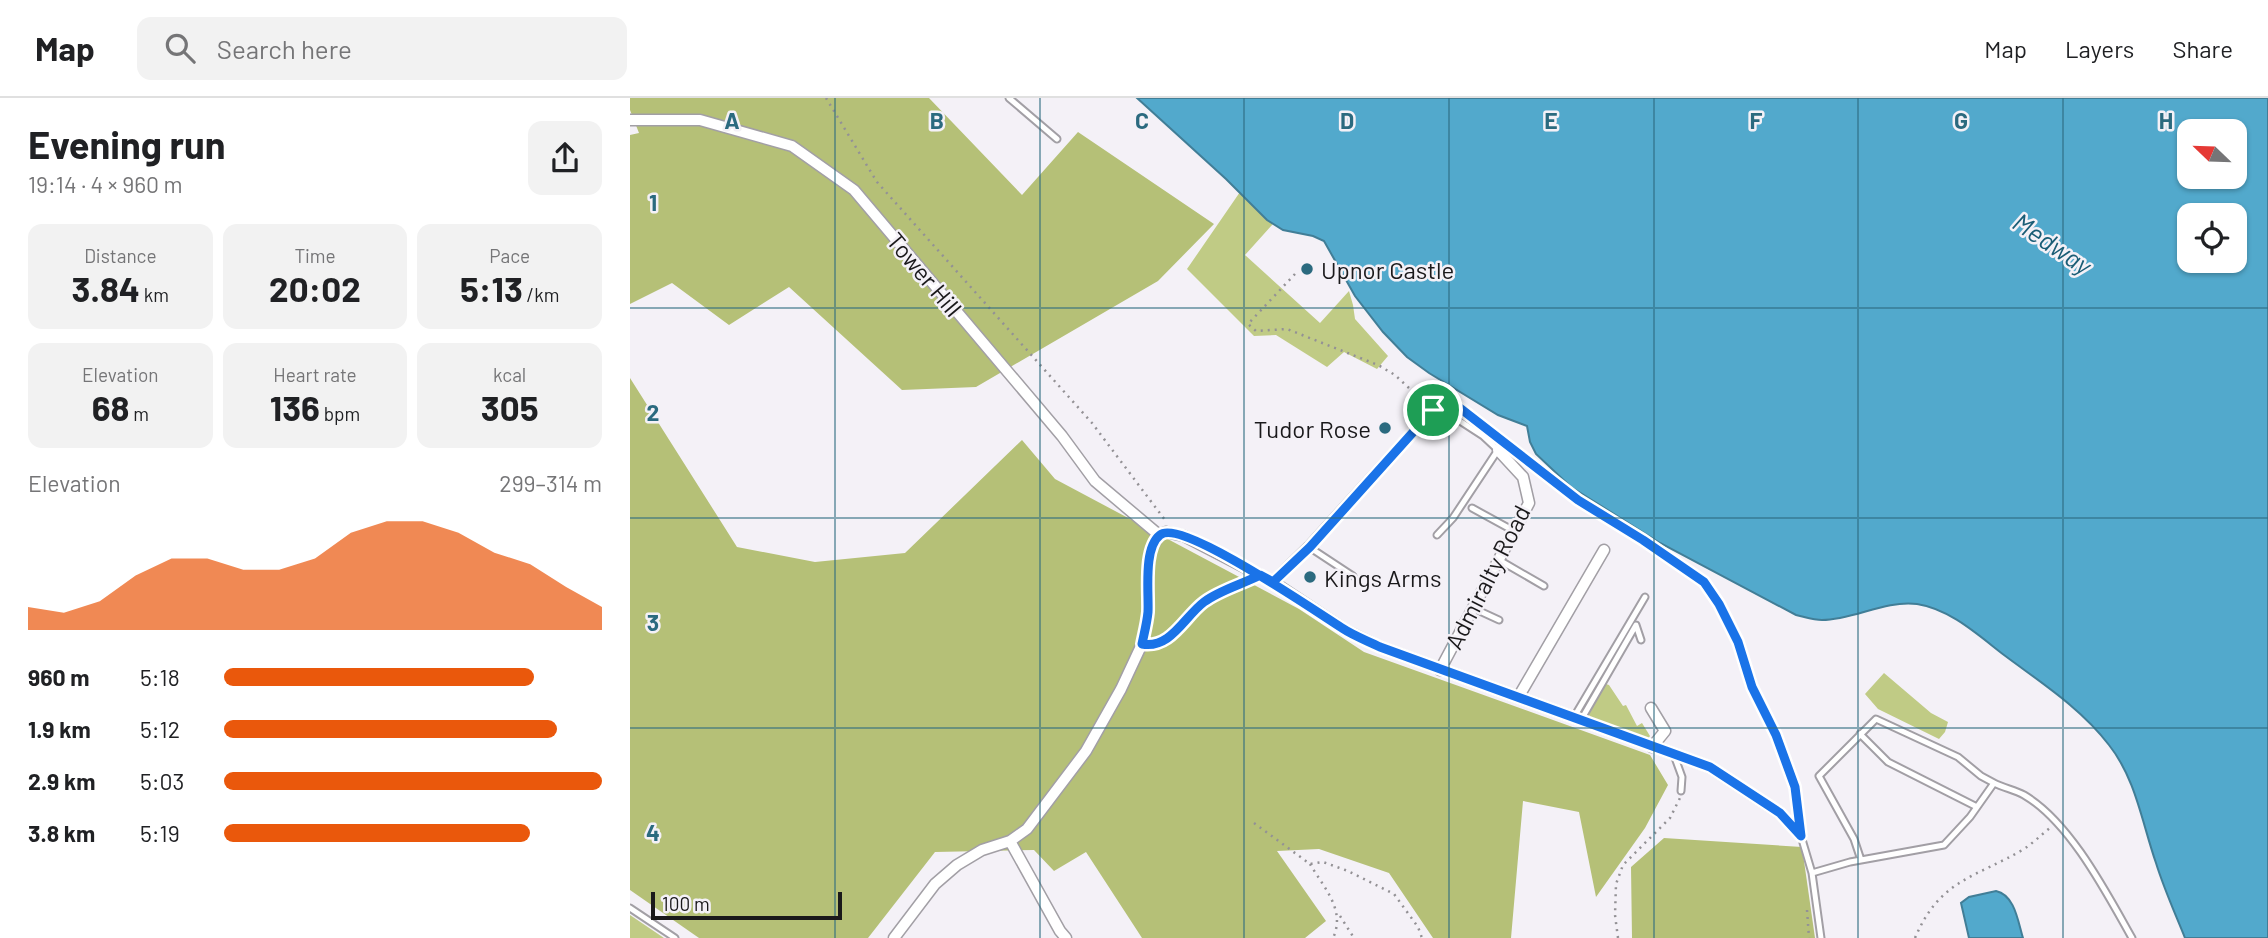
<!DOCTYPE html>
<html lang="en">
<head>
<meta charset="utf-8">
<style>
  body { margin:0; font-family:Barlow,sans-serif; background:#f2f2f2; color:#202124; height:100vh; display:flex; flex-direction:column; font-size:26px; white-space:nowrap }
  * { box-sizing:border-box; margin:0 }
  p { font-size:23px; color:#757577 }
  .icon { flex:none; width:38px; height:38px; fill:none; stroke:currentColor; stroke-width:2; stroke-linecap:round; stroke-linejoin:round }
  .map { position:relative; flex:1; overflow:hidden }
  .sheet { display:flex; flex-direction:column; background:#fff; width:630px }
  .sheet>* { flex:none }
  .needle { width:46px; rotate:293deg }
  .buttons { position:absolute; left:1547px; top:21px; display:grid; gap:14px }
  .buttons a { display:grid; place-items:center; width:70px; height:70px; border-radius:14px; background:#fff; box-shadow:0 2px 5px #0004; font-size:35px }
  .scale { position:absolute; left:21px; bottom:18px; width:191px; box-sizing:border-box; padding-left:7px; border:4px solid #1a191b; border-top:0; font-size:19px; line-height:24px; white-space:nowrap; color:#1a191b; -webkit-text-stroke:5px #f4f1f7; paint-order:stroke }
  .pin { position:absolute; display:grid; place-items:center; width:60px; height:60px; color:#fff; margin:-30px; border:4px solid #fff; border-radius:50%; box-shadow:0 2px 7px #0007 }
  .round { display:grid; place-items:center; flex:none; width:74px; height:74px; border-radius:14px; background:#f2f2f2 }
  .headline { display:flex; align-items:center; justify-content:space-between; height:119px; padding:0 28px }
  h1 { font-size:38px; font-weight:700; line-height:52px }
  .figures { display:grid; grid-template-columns:repeat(3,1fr); gap:10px; height:119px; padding:7px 28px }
  .figures div { display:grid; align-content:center; border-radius:14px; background:#f2f2f2; text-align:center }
  .figures b { font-size:35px; font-weight:700 }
  .figures small { font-size:19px; font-weight:400 }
  .figures p { font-size:19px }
  .chart { height:196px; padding:14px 28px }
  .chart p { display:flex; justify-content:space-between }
  .chart svg { width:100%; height:126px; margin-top:7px; fill:#ea580c; opacity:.7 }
  ul { padding:0 28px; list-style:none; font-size:23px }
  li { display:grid; grid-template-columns:112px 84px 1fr; align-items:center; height:52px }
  li i { height:18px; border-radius:9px; background:#ea580c }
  header { display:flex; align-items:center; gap:42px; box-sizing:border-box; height:98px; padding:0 35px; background:#fff; border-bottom:2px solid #e0e0e0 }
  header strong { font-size:33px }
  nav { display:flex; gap:38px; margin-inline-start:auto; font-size:24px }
  .search { width:490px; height:63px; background:#f2f2f2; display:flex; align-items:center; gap:18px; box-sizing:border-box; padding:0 24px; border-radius:14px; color:#757577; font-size:26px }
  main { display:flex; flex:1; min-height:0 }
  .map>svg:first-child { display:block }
  .green { fill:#c0cb85 }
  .forest { fill:#b5c077 }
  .water { fill:#52a9cc; stroke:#417e97; stroke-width:2; fill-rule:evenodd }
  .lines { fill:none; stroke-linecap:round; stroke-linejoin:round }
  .lane-casing { stroke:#a29fa5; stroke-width:9 }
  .street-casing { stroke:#a29fa5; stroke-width:13 }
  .path { stroke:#939195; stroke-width:2.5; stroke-dasharray:2 5; stroke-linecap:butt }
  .lane { stroke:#fff; stroke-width:5 }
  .street { stroke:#fff; stroke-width:10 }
  .route-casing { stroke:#fff; stroke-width:14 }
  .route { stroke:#1a73e8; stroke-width:9 }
  .grid { fill:none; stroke:#2b6a7f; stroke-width:2; stroke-opacity:0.55 }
  .poi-dot { fill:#2b6a7f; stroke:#f4f1f7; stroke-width:2.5 }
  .labels { text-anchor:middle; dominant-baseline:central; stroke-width:5; stroke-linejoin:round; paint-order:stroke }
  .poi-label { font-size:24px; fill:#1a191b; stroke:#f4f1f7; text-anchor:start }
  .street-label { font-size:24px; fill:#1a191b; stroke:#f4f1f7 }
  .water-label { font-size:26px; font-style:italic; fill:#1a5d76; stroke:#f4f1f7 }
  .grid-label { font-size:23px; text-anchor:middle; font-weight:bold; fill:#2b6a7f; stroke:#f4f1f7; stroke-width:5; stroke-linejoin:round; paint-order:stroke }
</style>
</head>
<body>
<header>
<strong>Map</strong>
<div class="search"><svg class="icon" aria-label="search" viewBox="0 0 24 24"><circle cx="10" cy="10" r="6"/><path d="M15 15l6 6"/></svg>Search here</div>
<nav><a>Map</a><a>Layers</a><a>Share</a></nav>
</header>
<main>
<section class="sheet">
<div class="headline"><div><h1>Evening run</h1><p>19:14 · 4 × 960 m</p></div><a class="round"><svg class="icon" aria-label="share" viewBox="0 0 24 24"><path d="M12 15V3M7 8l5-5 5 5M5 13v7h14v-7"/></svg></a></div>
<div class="figures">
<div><p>Distance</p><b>3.84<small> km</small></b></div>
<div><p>Time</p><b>20:02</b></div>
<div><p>Pace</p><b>5:13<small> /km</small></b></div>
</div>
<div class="figures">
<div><p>Elevation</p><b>68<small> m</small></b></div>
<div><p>Heart rate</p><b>136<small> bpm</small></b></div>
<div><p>kcal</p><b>305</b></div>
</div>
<div class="chart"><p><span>Elevation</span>299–314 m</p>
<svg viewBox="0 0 160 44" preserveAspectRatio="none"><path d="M0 44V36L10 38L20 34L30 25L40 19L50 19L60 23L70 23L80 19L90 10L100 6L110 6L120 10L130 17L140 21L150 29L160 36V44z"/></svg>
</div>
<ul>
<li><b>960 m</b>5:18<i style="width:82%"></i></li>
<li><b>1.9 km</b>5:12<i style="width:88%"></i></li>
<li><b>2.9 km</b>5:03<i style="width:100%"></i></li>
<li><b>3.8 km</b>5:19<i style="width:81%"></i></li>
</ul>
</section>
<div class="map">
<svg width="1638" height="840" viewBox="0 0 1638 840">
  <rect width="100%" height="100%" fill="#f4f1f7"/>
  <!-- green -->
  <path class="green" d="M507 0H672L879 322 799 275 777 259 753 234 725 198 694 143 683 138 653 132 643 126 615 157 690 225 719 193 723 207 725 221 758 258 747 271 714 254 697 269 646 237 624 238 557 171 610 94Z
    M1254 575 1301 615 1318 624 1315 634 1309 641 1248 611 1235 596Z
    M976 586 979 587 993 608 996 607 1007 628 1012 625 1020 638 1014 646 962 623 958 615Z
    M0 817 34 840H0Z"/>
  <!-- forest -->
  <path class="forest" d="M0 0H299L392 97 448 34 584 126 528 183 346 289 272 292 159 189 99 227 42 185 0 206V37L9 35 0 12Z
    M0 280 107 449 185 464 275 455 392 342 425 381 669 511 734 554 1020 657 1038 687 1015 730 966 799 949 714 893 703 881 840H803L759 775 689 751 647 753 696 823 675 840H512L456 754 424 773 404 752 305 754 238 840H69L0 792Z
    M1034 740 1172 749 1185 840H1002L1001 769Z"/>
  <!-- water -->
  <path class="water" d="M507 0H1638V840H1555C1545 815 1534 791 1526 765 1512 725 1506 681 1479 647 1451 610 1410 584 1374 557 1348 537 1320 511 1287 506 1254 502 1224 522 1192 522 1184 522 1175 519 1166 517L1030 445 941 389 906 356 900 344 897 328 868 317 799 275 777 259 753 234 725 198 694 143 683 138 653 132 637 122 596 81ZM1559 33H1605V79H1559ZM1559 117H1605V163H1559Z
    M1366 793C1385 797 1388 824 1393 840H1339L1331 805 1339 799Z"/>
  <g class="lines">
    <!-- lane casing -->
    <g class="lane-casing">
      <path id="lane" d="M379 0 427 41
        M842 410 884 433
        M807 437 823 420 868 352 853 338 816 314
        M679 449 723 478
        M869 462 914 488
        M843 510 869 522
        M512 546C538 551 558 520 575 503
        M944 619 1015 499
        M951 622 1006 527 1011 542
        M1230 636 1258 664 1347 709
        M1044 657 1052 679 1051 693
        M1171 738 1182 775 1191 840
        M1231 762 1224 741 1189 678 1246 621 1328 659 1351 678 1364 685
        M1182 775 1220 764 1314 747 1340 719 1364 685C1374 690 1385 692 1394 697 1440 724 1476 794 1502 840
        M0 810 45 840"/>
    </g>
    <!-- street casing -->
    <g class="street-casing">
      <path id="street" d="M0 22H70L162 48 224 92 432 338 465 383 529 437
        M643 484 679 449 803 312
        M810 572 899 405 893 379 868 352
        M889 598 974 452
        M1021 610 1035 633 1022 649
        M380 743 430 833 436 840
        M264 840 305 786 327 767 352 752 380 743 397 731 456 653 491 591 512 546 518 516V468L521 451 529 437 536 434 554 438 643 484 715 532 750 549 1080 669 1150 715 1171 738"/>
    </g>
    <!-- path -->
    <path class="path" d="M196 0 247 84 462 325 535 422
      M665 176 618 226 626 233 657 231 748 267 765 277 794 304
      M810 306 817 300 840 317
      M886 354 948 402 1052 467 1074 484 1089 506 1108 544 1122 589 1146 637 1165 689 1168 718
      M583 500 618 483
      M624 725 680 766 693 764 718 773 764 796 788 829 792 840
      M680 766C694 790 716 812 703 840
      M1177 812 1179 840
      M710 818 724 840
      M988 840 985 817 986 786 993 767 1040 720 1050 700
      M1285 840C1310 781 1345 780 1394 751 1403 745 1411 737 1420 730"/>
    <!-- lane -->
    <use href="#lane" class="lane"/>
    <!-- street -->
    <use href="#street" class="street"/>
  </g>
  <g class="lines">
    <!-- route casing -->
    <g class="route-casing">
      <path id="route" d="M803 312 680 449 643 484 630 477C613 486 590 492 574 504 554 519 541 551 512 546 514 536 517 525 518 514 519 495 513 450 530 437 551 420 688 515 712 530 724 538 738 543 750 549L1080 669 1150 715 1171 738 1165 689 1146 637 1122 589 1108 544 1089 506 1074 484 1013 442 948 402 817 300 803 312"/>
    </g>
    <!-- route -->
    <use href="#route" class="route"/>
  </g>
  <!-- grid -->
  <path class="grid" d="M205 0V840M410 0V840M614 0V840M819 0V840M1024 0V840M1228 0V840M1433 0V840M0 210H1638M0 420H1638M0 630H1638"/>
  <!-- markers -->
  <g class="poi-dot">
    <circle cx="677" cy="171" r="7"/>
    <circle cx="755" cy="330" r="7"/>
    <circle cx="680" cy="479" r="7"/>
  </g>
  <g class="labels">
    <!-- poi labels -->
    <g class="poi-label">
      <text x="691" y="171">Upnor Castle</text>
      <text x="741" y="330" text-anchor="end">Tudor Rose</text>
      <text x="694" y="479">Kings Arms</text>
    </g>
    <!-- street labels -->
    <g class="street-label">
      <text transform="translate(295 176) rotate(50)">Tower Hill</text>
      <text transform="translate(857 479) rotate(-63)">Admiralty Road</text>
    </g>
    <!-- water labels -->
    <g class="water-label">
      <text transform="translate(1423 145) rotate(34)">Medway</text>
    </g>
  </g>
  <g class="grid-label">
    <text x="102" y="31">A</text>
    <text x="307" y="31">B</text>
    <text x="512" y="31">C</text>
    <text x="717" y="31">D</text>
    <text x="921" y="31">E</text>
    <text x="1126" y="31">F</text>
    <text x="1331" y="31">G</text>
    <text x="1536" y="31">H</text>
    <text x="23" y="113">1</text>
    <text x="23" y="323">2</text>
    <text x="23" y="533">3</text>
    <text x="23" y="743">4</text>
  </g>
</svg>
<div class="buttons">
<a><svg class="needle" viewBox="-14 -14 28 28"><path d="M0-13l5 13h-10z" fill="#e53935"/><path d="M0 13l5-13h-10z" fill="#757577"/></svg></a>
<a><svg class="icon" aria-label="locate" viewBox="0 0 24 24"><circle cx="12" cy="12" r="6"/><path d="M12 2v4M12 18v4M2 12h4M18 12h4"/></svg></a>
</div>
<div class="scale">100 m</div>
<div class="pin" style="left:803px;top:312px;background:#1e9e55"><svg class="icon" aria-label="arrive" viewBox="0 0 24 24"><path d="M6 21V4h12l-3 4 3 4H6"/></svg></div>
</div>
</main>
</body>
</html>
